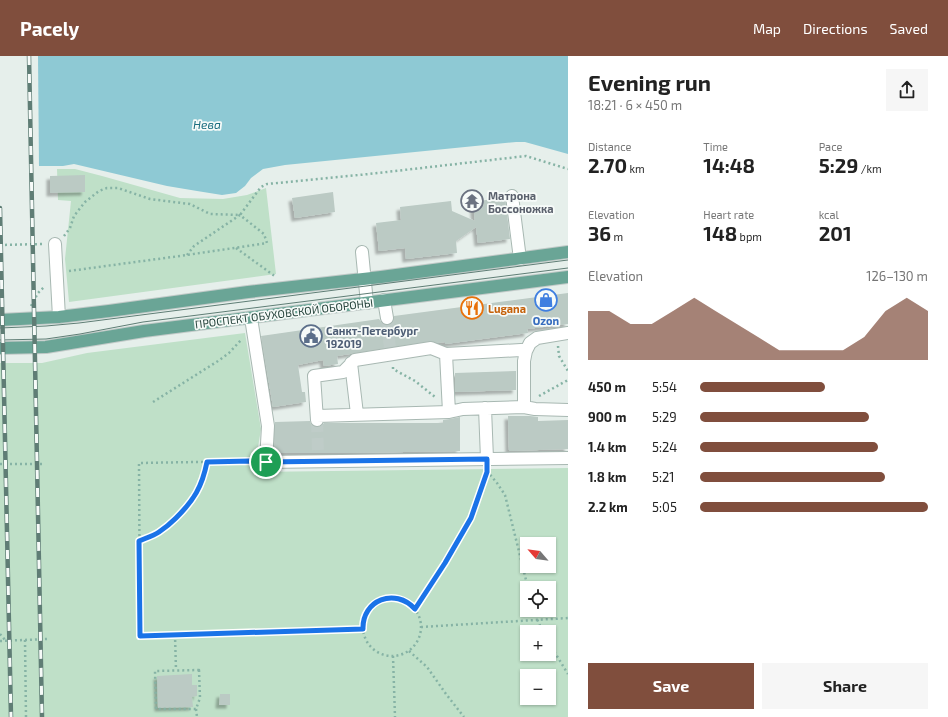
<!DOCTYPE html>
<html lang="en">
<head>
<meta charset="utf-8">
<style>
  body { margin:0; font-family:"Exo 2",sans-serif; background:#f6f6f6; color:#222; height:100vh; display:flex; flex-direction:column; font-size:15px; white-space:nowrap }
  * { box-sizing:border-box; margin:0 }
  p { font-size:13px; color:#767676 }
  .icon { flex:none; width:22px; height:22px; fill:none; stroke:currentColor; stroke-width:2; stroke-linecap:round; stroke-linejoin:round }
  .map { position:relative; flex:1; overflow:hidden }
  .panel { display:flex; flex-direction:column; background:#fff; width:380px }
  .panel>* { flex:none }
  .needle { width:26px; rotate:298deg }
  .buttons { position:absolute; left:520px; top:481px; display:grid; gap:8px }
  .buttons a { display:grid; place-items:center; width:36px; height:36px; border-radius:0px; background:#fff; box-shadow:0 1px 3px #0004; font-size:20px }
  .pin { position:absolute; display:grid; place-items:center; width:34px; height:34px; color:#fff; margin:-17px; border:2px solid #fff; border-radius:50%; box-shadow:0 1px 4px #0007 }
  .round { display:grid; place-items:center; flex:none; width:42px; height:42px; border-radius:0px; background:#f6f6f6 }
  .summary { display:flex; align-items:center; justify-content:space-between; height:68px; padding:0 20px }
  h1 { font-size:22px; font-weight:700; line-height:30px }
  .figures { display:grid; grid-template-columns:repeat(3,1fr); gap:6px; height:68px; padding:4px 20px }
  .figures div { display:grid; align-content:center }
  .figures b { font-size:20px; font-weight:700 }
  .figures small { font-size:11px; font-weight:400 }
  .figures p { font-size:11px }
  .chart { height:112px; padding:8px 20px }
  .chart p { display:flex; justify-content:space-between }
  .chart svg { width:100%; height:72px; margin-top:4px; fill:#804e3d; opacity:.7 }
  .button { display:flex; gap:8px; margin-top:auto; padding:8px 20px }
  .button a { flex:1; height:46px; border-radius:0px; background:#804e3d; color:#fff; font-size:16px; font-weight:700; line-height:46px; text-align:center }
  .button a+a { background:#f6f6f6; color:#222 }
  ul { padding:0 20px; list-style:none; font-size:13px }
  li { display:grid; grid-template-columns:64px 48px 1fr; align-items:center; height:30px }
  li i { height:10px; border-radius:5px; background:#804e3d }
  header { display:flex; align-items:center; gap:24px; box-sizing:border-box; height:56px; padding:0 20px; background:#804e3d; color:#fff }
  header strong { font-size:19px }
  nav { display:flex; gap:22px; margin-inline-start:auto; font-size:14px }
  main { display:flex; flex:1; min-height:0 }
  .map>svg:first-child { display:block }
  .green { fill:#bfe0c8; fill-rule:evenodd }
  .water { fill:#8ec9d4 }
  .pier { fill:#e6efeb }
  .building { fill:#bbcac4; filter:url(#shadow) }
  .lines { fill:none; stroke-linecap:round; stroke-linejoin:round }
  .minor-tunnel { stroke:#bfccc8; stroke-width:12; stroke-dasharray:12 6; stroke-linecap:butt }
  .minor-casing { stroke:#a8b8b2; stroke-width:14 }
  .major-casing { stroke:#c2cac8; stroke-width:14 }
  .path { stroke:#86b3a5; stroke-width:2.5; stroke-dasharray:2 3; stroke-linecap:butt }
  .minor { stroke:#fff; stroke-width:12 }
  .major { stroke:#6aa596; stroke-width:12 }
  .tram { stroke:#5f7d75; stroke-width:1 }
  .rail-casing { stroke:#5f7d75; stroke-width:4.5 }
  .rail { stroke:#f7fbf9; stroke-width:3; stroke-dasharray:9; stroke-linecap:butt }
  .route-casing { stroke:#fff; stroke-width:8 }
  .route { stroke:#1a73e8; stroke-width:5 }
  .labels { text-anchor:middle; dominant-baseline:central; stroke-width:3.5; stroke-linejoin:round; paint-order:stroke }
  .worship-label { font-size:11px; font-weight:bold; fill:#5b616d; stroke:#f7fbf9; text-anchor:start }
  .food-label { font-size:11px; font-weight:bold; fill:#c56008; stroke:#f7fbf9; text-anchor:start }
  .street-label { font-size:11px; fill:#24423a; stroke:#f7fbf9 }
  .shop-label { font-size:11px; font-weight:bold; fill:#366cbe; stroke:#f7fbf9 }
  .service-label { font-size:11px; font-weight:bold; fill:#4e5e75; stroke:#f7fbf9; text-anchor:start }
  .water-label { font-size:12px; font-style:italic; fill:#1c6f80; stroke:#f7fbf9 }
</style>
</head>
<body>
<header>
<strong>Pacely</strong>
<nav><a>Map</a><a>Directions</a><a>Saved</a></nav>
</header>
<main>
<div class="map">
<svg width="568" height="661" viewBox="0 0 568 661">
  <defs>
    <filter id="shadow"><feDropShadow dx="-3.5" dy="3.5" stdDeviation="1" flood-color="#0004"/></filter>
  </defs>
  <rect width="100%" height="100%" fill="#e6efeb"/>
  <!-- green -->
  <path class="green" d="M57 113H75L102 120 180 142 223 143 247 139 266 132 276 218 69 246 65 203 71 145 58 144Z
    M245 277 261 373 258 391 255 395 251 398 252 416 568 412V661H0V307H42L87 297ZM527 488H549V510H527ZM527 532H549V554H527ZM527 576H549V598H527ZM527 620H549V642H527Z"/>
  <!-- water -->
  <path class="water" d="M0 0H568V98L525 86H516L285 109 263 113 251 122 245 130 236 137 222 139 197 135 167 130 74 108 63 110H0Z"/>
  <!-- pier -->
  <path class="pier" d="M0 0H38L39 112H0Z"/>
  <!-- building -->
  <path class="building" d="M85 119V136L50 137V120Z
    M333 136 335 156 295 162 292 142Z
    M505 141 510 183 478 187 476 171 456 185 457 197 406 203 405 192 379 195 376 167 401 164 400 151 451 145 452 155 475 165 473 146Z
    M568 237V268L527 273 528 277 445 288V286L438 287 430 285 354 297 350 298 337 300 338 308 324 310 323 304 298 309 302 336H305L306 346 273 351 261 280 379 263 382 267 384 269H388L392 268 394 264V260Z
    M516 315V334L455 336V317Z
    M508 360H530L538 361V365L568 364V393L509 395Z
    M460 361V395L348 397H274L275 366 310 365 311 368 313 371H317L321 370 324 367H443V364L450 363Z
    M192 618V629H197V640L192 641 193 651 158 652 157 620Z
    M220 638H230V649H219Z"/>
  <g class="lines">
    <!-- minor-tunnel -->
    <path class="minor-tunnel" d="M387 262 390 293
      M317 364 318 397"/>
    <!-- minor casing -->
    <g class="minor-casing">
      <path id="minor" d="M512 140 520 203
        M55 188 59 261
        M362 196 367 247
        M384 244 387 262
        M251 262 268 370 266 406 568 402
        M446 298 449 356
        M351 307 357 358
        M524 351V305L526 295
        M485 352 487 403
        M317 360 449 356 463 353 524 351 535 353 568 354
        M317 364 314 320 343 316 355 304 431 292 446 298 521 294 526 295 530 287 537 282 568 277"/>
    </g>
    <!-- major casing -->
    <g class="major-casing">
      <path id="major" d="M0 264 59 261 109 255 248 236 381 221 568 196
        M0 292 46 291 144 275 568 221"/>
    </g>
    <!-- path -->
    <path class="path" d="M64 180 70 172 74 160 85 146 99 135 107 132H118L150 143 190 148 210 158 240 159 261 131 267 128 369 118 526 100 568 113
      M0 189 43 188
      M236 192 276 221
      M69 215 187 199 267 187 264 178 240 159 194 190 187 199
      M31 250 38 237 45 230
      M558 290 559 300 568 315
      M393 311V313L415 325 435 341
      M539 340 568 324
      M153 346 218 305 229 297 241 284
      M253 405 139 407 140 580 363 573
      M0 408H43
      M487 415 497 427 505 439 528 532
      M139 485C146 482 153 480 159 476 165 472 171 467 176 462 193 444 202 430 207 406
      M363 571a29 29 0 1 1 58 0a29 29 0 1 1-58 0Z
      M415 553 445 507 471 462 487 416
      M535 554 537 563 543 576
      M421 571 568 562
      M0 578 6 585
      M175 579 176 614
      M25 584 26 661
      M0 585 47 583
      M549 587 568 618
      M409 595 427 611 446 638 464 661
      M393 600 395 661
      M199 614 200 642 196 653H156L155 615Z
      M196 653 197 661"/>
    <!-- minor -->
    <use href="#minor" class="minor"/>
    <!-- major -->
    <use href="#major" class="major"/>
    <!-- tram -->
    <path class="tram" d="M0 272 46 270 79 267 568 204
      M0 284 46 283 80 278 143 266 568 212"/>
    <!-- rail casing -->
    <g class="rail-casing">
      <path id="rail" d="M29 0 42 661
        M0 152 11 661"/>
    </g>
    <!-- rail -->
    <use href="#rail" class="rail"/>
  </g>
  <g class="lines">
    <!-- route casing -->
    <g class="route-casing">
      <path id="route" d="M487 403V416L471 462 445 507 415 553C395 531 362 544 363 573L140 580 139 485C146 482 153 480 159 476 165 472 171 467 176 462 194 444 202 431 207 406L250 405 266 406Z"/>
    </g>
    <!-- route -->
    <use href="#route" class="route"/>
  </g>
  <!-- icons -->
  <defs>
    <g id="temple-ring" transform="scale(1.15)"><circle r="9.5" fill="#f7fbf9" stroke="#6b7280" stroke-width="1.5"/><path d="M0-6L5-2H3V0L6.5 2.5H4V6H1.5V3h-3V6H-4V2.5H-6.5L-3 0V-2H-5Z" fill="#6b7280"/></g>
    <g id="shop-ring" transform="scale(1.15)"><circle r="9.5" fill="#f7fbf9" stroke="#3f7fe0" stroke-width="1.5"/><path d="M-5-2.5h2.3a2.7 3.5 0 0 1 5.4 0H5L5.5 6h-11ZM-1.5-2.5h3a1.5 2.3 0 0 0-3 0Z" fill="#3f7fe0"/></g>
    <g id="restaurant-ring" transform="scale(1.15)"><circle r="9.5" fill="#f7fbf9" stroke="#e8710a" stroke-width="1.5"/><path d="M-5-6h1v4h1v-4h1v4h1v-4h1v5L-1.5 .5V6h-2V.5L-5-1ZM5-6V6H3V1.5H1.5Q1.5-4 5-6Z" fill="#e8710a"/></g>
    <g id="civic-ring" transform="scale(1.15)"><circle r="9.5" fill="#f7fbf9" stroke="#5c6f8a" stroke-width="1.5"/><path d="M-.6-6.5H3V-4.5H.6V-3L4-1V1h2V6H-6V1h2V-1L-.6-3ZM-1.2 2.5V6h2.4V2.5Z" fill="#5c6f8a"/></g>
  </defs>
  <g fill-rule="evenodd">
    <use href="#temple-ring" x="472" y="145"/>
    <use href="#shop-ring" x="546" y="244"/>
    <use href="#restaurant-ring" x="472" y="252"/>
    <use href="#civic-ring" x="311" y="280"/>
  </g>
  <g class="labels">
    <!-- worship labels -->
    <g class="worship-label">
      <text x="488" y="139">Матрона<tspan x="488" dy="13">Боссоножка</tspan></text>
    </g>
    <!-- food labels -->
    <g class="food-label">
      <text x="488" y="252">Lugana</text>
    </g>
    <!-- street labels -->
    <g class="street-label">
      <text transform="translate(284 257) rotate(-7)">ПРОСПЕКТ ОБУХОВСКОЙ ОБОРОНЫ</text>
    </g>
    <!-- shop labels -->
    <g class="shop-label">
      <text x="546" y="264">Ozon</text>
    </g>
    <!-- service labels -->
    <g class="service-label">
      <text x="326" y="274">Санкт-Петербург<tspan x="326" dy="13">192019</tspan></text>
    </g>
    <!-- water labels -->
    <g class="water-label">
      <text x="207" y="68">Нева</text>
    </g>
  </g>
</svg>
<div class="buttons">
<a><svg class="needle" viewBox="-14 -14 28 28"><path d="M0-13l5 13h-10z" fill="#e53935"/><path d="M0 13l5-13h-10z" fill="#767676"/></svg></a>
<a><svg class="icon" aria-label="locate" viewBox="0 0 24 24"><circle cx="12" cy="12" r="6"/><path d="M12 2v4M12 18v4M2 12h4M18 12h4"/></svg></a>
<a>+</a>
<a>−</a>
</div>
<div class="pin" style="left:266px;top:406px;background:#1e9e55"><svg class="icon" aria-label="arrive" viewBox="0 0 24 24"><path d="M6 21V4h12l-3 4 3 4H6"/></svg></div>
</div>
<section class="panel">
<div class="summary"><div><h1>Evening run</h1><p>18:21 · 6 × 450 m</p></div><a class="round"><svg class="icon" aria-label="share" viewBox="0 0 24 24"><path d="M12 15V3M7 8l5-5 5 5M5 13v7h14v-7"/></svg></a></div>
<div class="figures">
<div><p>Distance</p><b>2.70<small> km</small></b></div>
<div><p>Time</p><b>14:48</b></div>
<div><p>Pace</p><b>5:29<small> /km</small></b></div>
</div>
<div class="figures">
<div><p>Elevation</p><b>36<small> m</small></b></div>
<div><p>Heart rate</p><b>148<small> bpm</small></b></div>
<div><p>kcal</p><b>201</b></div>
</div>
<div class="chart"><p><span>Elevation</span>126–130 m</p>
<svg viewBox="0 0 160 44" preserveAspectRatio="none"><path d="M0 44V14L10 14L20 22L30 22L40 14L50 6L60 14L70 22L80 30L90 38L100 38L110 38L120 38L130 30L140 14L150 6L160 14V44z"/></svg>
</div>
<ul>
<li><b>450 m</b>5:54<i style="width:55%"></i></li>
<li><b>900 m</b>5:29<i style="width:74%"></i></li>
<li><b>1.4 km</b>5:24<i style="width:78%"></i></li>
<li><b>1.8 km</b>5:21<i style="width:81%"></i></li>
<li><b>2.2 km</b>5:05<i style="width:100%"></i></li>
</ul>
<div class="button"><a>Save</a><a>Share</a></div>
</section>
</main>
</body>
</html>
